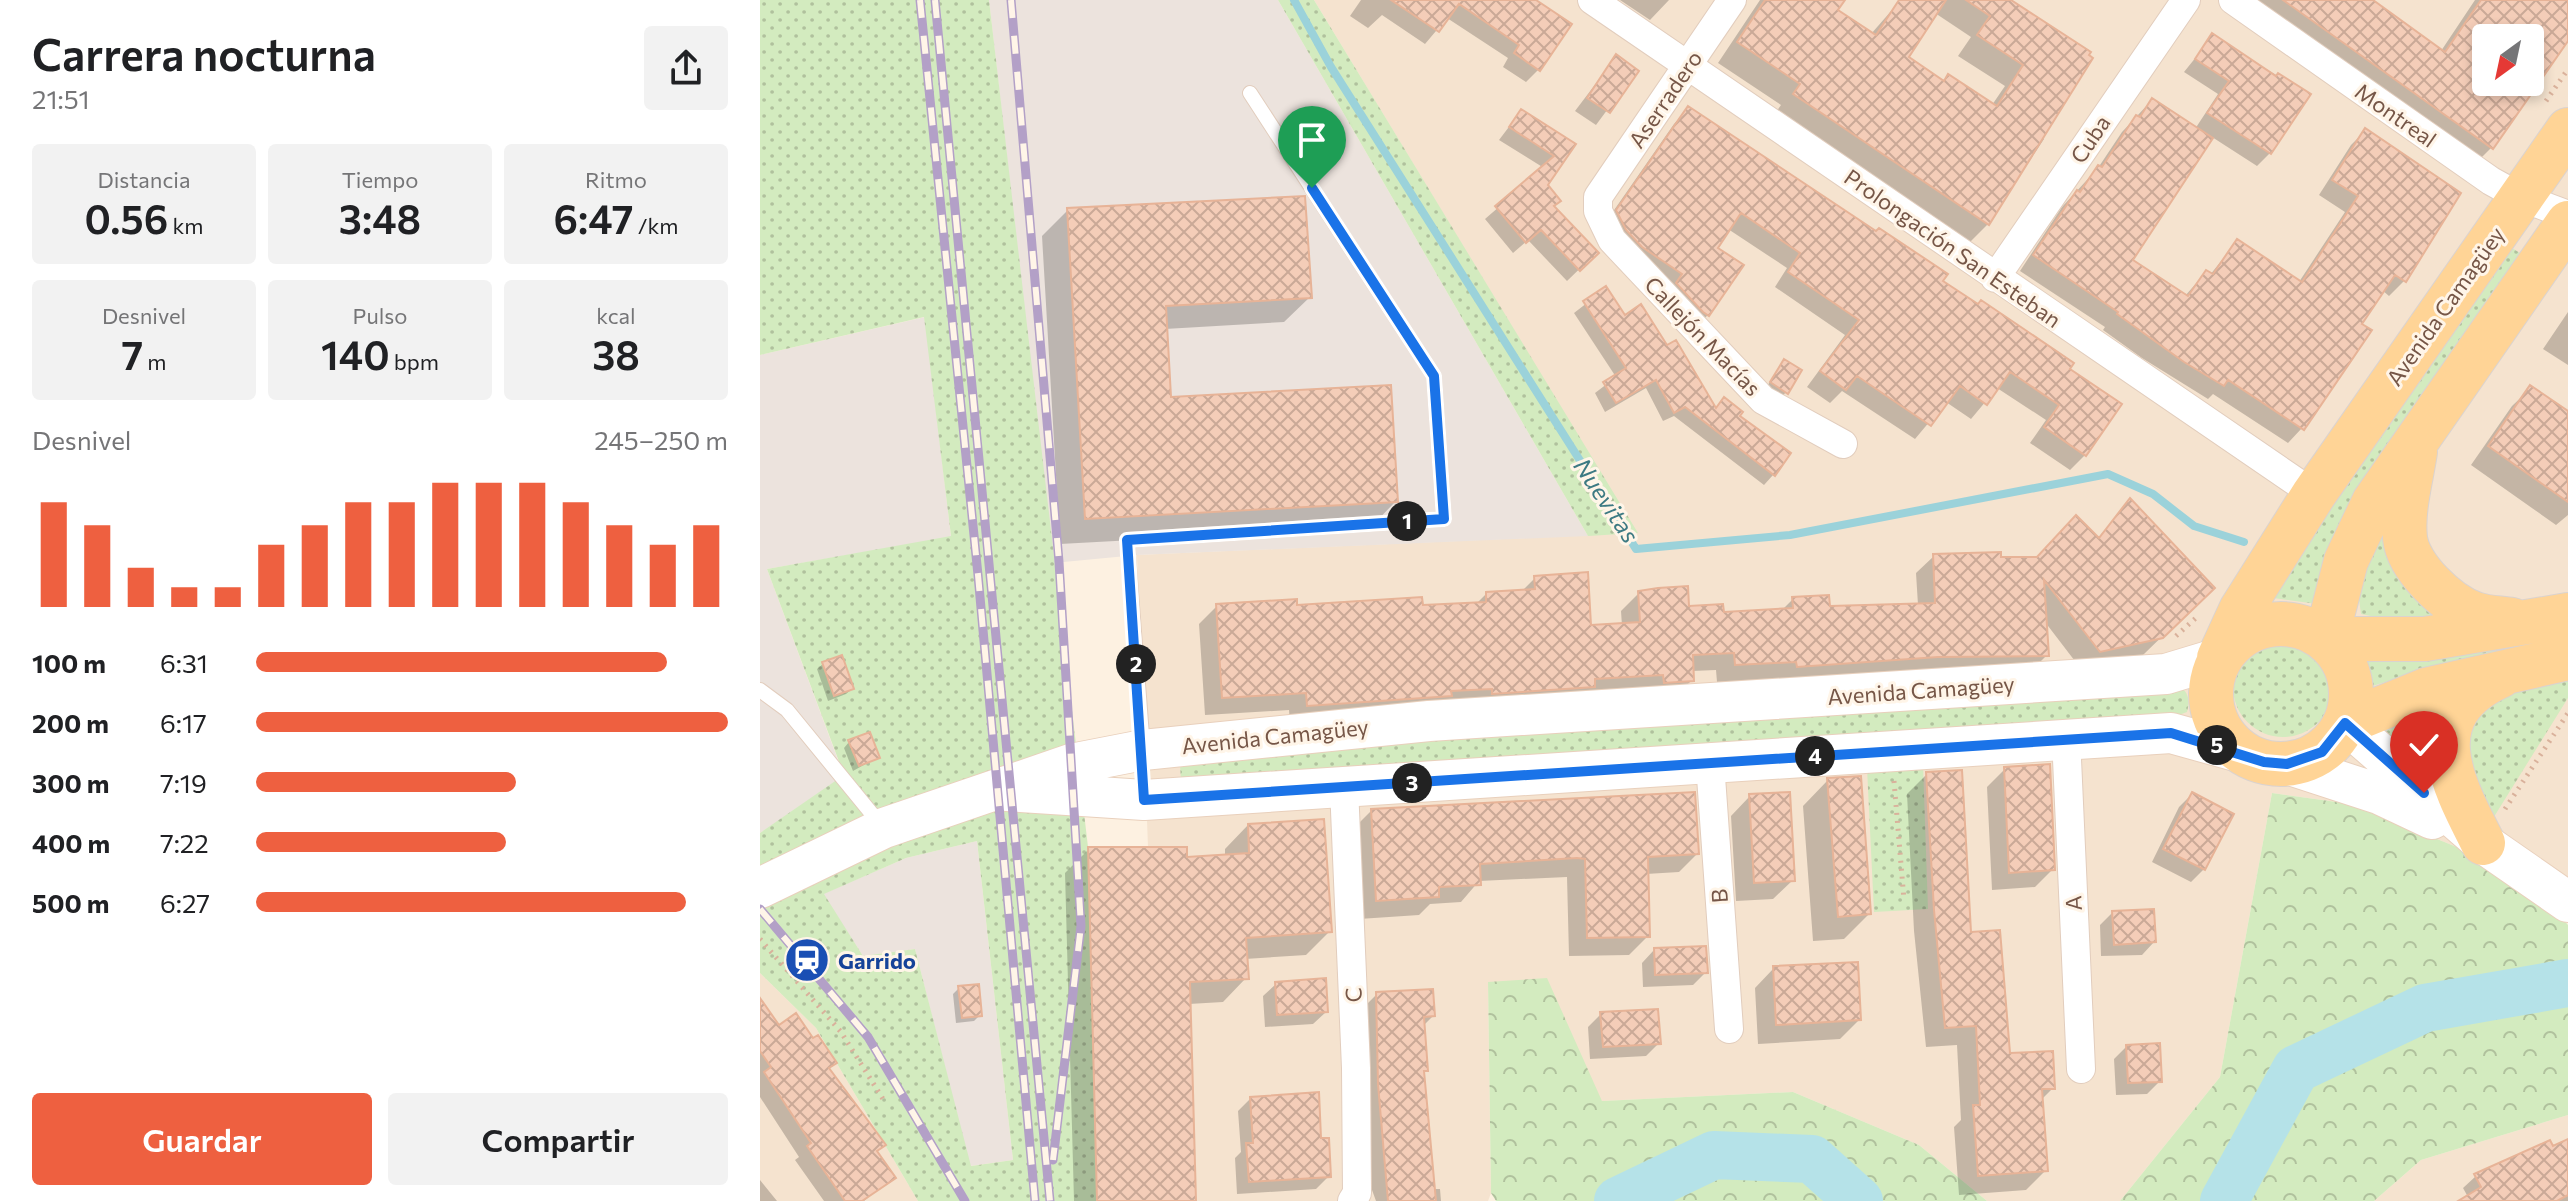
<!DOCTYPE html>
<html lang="es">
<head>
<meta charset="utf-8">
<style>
  body { margin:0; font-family:Commissioner,sans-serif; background:#f2f2f2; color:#202124; height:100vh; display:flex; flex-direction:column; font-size:30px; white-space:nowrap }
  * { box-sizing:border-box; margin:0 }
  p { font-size:26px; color:#757577 }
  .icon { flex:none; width:44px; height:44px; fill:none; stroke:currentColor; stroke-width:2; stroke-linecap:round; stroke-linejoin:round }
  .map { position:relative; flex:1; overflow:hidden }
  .drawer { display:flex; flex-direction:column; background:#fff; width:760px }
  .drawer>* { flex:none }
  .needle { width:52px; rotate:213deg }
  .fabs { position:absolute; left:1712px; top:24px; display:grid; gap:16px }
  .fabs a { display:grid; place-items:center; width:72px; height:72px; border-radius:8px; background:#fff; box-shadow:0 4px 12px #0003; font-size:40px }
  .pin { position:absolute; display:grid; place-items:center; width:68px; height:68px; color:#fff; margin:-82px -34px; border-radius:50% 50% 50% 0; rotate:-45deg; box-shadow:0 0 8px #0007 }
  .pin .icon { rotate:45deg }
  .km { position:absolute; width:40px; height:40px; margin:-20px; border-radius:50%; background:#222; color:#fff; font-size:22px; line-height:40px; text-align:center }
  .round { display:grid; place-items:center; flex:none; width:84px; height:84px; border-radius:8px; background:#f2f2f2 }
  .head { display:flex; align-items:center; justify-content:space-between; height:136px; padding:0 32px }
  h1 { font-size:44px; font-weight:600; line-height:60px }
  .metrics { display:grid; grid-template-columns:repeat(3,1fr); gap:12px; height:136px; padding:8px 32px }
  .metrics div { display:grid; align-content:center; border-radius:8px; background:#f2f2f2; text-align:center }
  .metrics b { font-size:40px; font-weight:600 }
  .metrics small { font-size:22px; font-weight:400 }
  .metrics p { font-size:22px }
  .chart { height:224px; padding:16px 32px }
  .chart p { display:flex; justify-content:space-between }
  .chart svg { width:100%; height:144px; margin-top:8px; stroke:#ee6040; stroke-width:6 }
  .action { display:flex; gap:16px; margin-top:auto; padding:16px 32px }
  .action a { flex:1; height:92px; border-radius:8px; background:#ee6040; color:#fff; font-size:32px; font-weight:600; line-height:92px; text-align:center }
  .action a+a { background:#f2f2f2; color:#202124 }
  ul { padding:0 32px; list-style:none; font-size:26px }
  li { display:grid; grid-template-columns:128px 96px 1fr; align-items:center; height:60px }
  li i { height:20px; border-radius:10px; background:#ee6040 }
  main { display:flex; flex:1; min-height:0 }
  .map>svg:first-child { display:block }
  .residential { fill:#f5e3cf; fill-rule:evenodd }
  .industrial { fill:#ece3dd }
  .grass { fill:url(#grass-dots); fill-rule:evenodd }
  .forest { fill:url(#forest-crowns) }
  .shadow { fill:#0003; fill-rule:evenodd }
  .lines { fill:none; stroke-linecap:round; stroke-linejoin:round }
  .stream { stroke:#9bd2da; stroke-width:8 }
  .river { stroke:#b5e2e8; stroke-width:48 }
  .building { fill:url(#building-cross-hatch); stroke:#e7b397; stroke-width:2; fill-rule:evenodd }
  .service-casing { stroke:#e2cdbd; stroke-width:16 }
  .minor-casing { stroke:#e2cdbd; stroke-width:30 }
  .secondary-casing { stroke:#e9d0bc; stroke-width:42 }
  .primary-casing { stroke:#dbd3cf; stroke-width:46 }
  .path { stroke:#d9b19b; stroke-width:5; stroke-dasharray:2 6; stroke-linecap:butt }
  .service { stroke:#fff; stroke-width:14 }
  .minor { stroke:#fff; stroke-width:28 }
  .secondary { stroke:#fff; stroke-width:40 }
  .primary { stroke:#ffd496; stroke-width:44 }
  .rail-casing { stroke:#b3a0c7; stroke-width:9 }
  .rail { stroke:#fff5e8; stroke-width:6; stroke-dasharray:18; stroke-linecap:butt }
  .route-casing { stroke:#fff; stroke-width:16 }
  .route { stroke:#1a73e8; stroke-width:10 }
  .labels { text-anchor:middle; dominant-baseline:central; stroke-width:6; stroke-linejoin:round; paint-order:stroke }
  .street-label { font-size:22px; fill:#765647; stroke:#fff5e8 }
  .transit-label { font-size:22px; font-weight:bold; fill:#164399; stroke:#fff5e8; text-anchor:start }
  .water-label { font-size:24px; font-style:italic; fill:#3d7a83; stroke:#fff5e8 }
</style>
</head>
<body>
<main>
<section class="drawer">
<div class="head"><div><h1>Carrera nocturna</h1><p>21:51</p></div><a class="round"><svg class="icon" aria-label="share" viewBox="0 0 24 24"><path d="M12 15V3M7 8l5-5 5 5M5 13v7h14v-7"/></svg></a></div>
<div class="metrics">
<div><p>Distancia</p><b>0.56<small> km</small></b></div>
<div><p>Tiempo</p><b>3:48</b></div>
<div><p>Ritmo</p><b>6:47<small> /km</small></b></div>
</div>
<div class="metrics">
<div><p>Desnivel</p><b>7<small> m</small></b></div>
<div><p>Pulso</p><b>140<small> bpm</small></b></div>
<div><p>kcal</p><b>38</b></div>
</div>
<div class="chart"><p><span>Desnivel</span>245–250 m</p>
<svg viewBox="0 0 160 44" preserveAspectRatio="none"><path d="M5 44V12M15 44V19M25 44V32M35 44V38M45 44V38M55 44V25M65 44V19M75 44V12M85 44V12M95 44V6M105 44V6M115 44V6M125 44V12M135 44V19M145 44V25M155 44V19"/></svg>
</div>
<ul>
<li><b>100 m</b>6:31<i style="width:87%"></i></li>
<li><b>200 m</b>6:17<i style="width:100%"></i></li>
<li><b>300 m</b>7:19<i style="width:55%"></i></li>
<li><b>400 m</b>7:22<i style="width:53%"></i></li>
<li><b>500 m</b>6:27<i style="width:91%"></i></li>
</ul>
<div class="action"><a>Guardar</a><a>Compartir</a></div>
</section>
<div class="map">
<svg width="1808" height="1201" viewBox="0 0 1808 1201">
  <defs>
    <pattern id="grass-dots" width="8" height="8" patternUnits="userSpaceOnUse" patternTransform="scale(2)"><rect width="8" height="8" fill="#d3ebbf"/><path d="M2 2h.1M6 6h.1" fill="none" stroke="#b0c19d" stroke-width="1.8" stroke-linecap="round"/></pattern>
    <pattern id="forest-crowns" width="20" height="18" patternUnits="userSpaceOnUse" patternTransform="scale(2)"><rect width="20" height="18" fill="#d3ebbf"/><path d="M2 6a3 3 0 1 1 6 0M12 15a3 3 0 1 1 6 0" fill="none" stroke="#b0c19d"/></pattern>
    <pattern id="building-cross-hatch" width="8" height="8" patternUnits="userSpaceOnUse" patternTransform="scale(2)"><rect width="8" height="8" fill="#f4cdb8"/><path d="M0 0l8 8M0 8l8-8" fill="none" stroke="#caa997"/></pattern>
  </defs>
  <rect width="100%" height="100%" fill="#fdf1e1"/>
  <!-- residential -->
  <path class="residential" d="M554 0H1808V888L1709 852 1591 804 1512 793 1460 1077 1360 1201H1227L1159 1145 1033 1092 842 1101 728 982 731 1193 728 1201H436L427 847H388L377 555 877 533ZM1726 38H1770V82H1726Z
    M0 973 56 1028 158 1201H0Z
    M1808 1115V1201H1614L1661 1160Z"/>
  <!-- industrial -->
  <path class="industrial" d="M229 0H518L828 536 377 555 293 563Z
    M165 317 191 537 7 569 84 776 0 833V355Z
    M217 841 253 1160 210 1166 155 949 103 956 63 894 146 858Z"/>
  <!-- grass -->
  <path class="grass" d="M0 0H229L328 847 337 1201H158L56 1028 0 973V833L84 775 7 569 191 536 164 317 0 355ZM217 841 253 1160 211 1166 155 949 103 956 64 894 146 858Z
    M518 0H554L878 533 828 536Z
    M1752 248 1760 253 1759 263 1557 604 1506 597Z
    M1625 512 1695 619 1649 624 1601 614 1598 592Z
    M1473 687a50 50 0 1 1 100 0a50 50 0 1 1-100 0Z
    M1808 638 1683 664 1606 688 1604 652Z
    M1808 676V698L1732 820 1714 804 1707 726 1726 699Z
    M1420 686C1429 694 1430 700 1427 712L1416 716 421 782 420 764 425 756Z
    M1691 693 1676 777 1610 730Z
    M1163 764 1168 909 1114 912 1107 768Z"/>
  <!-- forest -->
  <path class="forest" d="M1512 793 1591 804 1709 852 1781 895 1808 925V1115L1661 1160 1614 1201H1360L1460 1077Z
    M787 978 842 1101 1033 1092 1159 1145 1227 1201H736L731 1193 728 982Z"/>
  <!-- shadow -->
  <path class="shadow" d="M601 0H772L779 69 766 82 743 67 748 58 687 18 665 44 622 15 608 28 590 16Z
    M860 0H909L890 20Z
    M1000 0H1082L1076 10 1111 34 1139 2 1146 58 1183 82 1232 105 1245 86 1198 56 1211 37 1163 5 1166 0H1247L1328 53 1279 136 1284 139 1228 224 1208 244 1014 115 1021 105 958 63Z
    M1478 0H1610L1681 51 1715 0H1808V34L1731 148 1711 168ZM1726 38H1770V82H1726Z
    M1453 36 1548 95 1510 153 1497 166 1452 137 1371 260 1425 296 1446 272 1450 275 1477 241 1539 282 1585 212 1559 195 1591 145 1606 130 1698 194 1644 281 1629 296 1622 290 1542 428 1528 443 1453 394 1448 399 1382 358 1343 330 1345 327 1260 271 1302 207 1338 168 1362 132 1392 100 1435 129 1458 94 1424 72Z
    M856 57 876 71 836 125 815 111Z
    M928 109 1307 369 1325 455 1310 470 1270 443 1286 420 1237 388 1211 419 1186 402 1155 439 1082 391 1070 403 1047 387 1085 335 1015 287 1027 268 968 229 955 248 948 315 933 329 843 226 914 124Z
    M761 111 813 144 786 186 792 207 836 253 807 281 768 240 753 253 725 219 784 168 739 140Z
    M308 210 550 297 524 322 405 329 409 399 636 501 611 527 300 544 282 236Z
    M845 289 864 318 907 347 955 410 977 417 1013 475 1004 485 914 416 903 421 886 388 845 412 835 393 856 377 814 313Z
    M1808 312V365L1783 349Z
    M1024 361 1040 371 1021 399 1005 389Z
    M1771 388 1808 414V515L1796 525 1711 465 1752 406Z
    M1370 501 1452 588 1383 655 1321 669 1285 622 1287 655 1269 673 957 682 956 670 932 671V680L914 698 530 723 529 710 445 715 439 624 457 606 716 604 726 594 761 592 775 578 829 627 862 626 861 611 879 593 962 614 1021 611 1033 599 1068 608 1158 605 1156 573 1174 556 1277 559 1337 539Z
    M63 664 92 689 86 694 68 701 57 669Z
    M89 742 118 757 93 771 84 748Z
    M1245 769 1293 869 1275 887 1232 890 1227 787Z
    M1167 774 1209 934 1248 1055 1293 1088 1281 1100 1286 1170 1266 1190 1199 1195 1194 1127 1201 1120 1197 1045 1166 1047 1154 931 1147 794Z
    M1068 780 1109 914 1084 939 1053 941 1043 806Z
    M1432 794 1444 869 1431 882 1392 862 1419 807Z
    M990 796 1033 880 1013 899 976 901 971 816Z
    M612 810 937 854 919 872 886 874 888 936 869 955 809 956 807 877 719 881 701 902 670 904 659 915 599 919 593 829Z
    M488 825 570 931 546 955 485 959 486 978 463 1002 429 1004 434 1201H314L305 873 329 849 425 859 465 856V849Z
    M1352 913 1394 942 1382 955 1341 956 1340 925Z
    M894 950 946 972 933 985 883 987 882 963Z
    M1014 968 1099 1020 1080 1039 998 1044 995 988Z
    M516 984 566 1012 553 1024 505 1027 503 996Z
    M199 988 220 1015 214 1021 196 1023 193 994Z
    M617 994 673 1016 663 1026 666 1070 662 1074 673 1189H680L681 1201H616L612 1190 604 1007Z
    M0 1004 18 1028 53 1041 75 1062 68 1069 123 1145 116 1152 133 1177 104 1201H64L35 1160 39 1157 0 1097Z
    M841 1014 899 1043 886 1056 830 1059 828 1027Z
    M1367 1046 1400 1081 1387 1094 1356 1095 1354 1059Z
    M491 1098 559 1140 569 1176 556 1189 477 1194 475 1158 481 1152 478 1111Z
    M1808 1141V1201H1702L1708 1197 1703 1188 1716 1176 1741 1162 1743 1166Z
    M0 1180 17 1201H0Z"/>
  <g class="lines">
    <!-- stream -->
    <path class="stream" d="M534 0 571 67 876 549 1030 535 1348 474 1393 494 1434 526 1484 542"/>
    <!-- river -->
    <path class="river" d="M858 1201 954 1155 1052 1159 1099 1201
      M1464 1201 1536 1069 1665 1008 1808 983"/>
  </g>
  <!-- building -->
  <path class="building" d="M631 0H776L812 24 780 71 754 53 759 45 699 4 679 32Z
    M1005 0H1085L1078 10 1116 35 1139 0H1186L1149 57 1184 81 1188 74 1237 106 1263 65 1217 35 1230 16 1206 0H1251L1331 52 1329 55 1333 58 1229 225 1033 94 1040 84 977 42Z
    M1523 0H1613L1685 52 1721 0H1808V41L1733 149ZM1726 38H1770V82H1726Z
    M1452 33 1516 76 1518 73 1551 94 1511 154 1447 113 1469 81 1435 59Z
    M856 54 879 71 850 113 827 98Z
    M1392 98 1453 138 1373 260 1428 296 1446 270 1453 274 1477 239 1542 282 1598 196 1572 180 1605 128 1701 193 1646 282 1635 275 1602 324 1612 330 1544 430 1468 380 1464 386 1424 362 1357 314 1358 312 1273 255 1317 190 1320 192 1338 165 1342 167 1376 115 1380 117Z
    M928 106 1116 231 1119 228 1188 274 1183 281 1218 304 1221 300 1314 363 1310 369 1362 404 1326 456 1284 427 1299 405 1250 372 1227 405 1200 386 1171 426 1097 376 1086 390 1060 371 1099 320 1028 272 1040 253 981 213 958 248 984 265 949 316 943 312 916 283 922 274 882 247 866 230 856 210Z
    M761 109 816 144 788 185 801 201 794 206 839 253 820 271 781 230 766 243 735 206 794 156 749 127Z
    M545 196 552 298 406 306 411 397 631 385 638 502 325 519 307 208Z
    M846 286 865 315 881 304 907 345 916 340 956 408 964 397 983 412 980 416 1031 453 1015 476 925 407 914 413 896 380 856 403 843 382 866 368 823 301Z
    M1024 359 1042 370 1028 394 1010 382Z
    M1770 385 1808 411V502L1728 446Z
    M1370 498 1455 588 1403 638 1340 652 1284 580 1289 656 1178 657 1037 667 1036 662 975 665 974 653 933 655 934 681 904 683 903 675 835 679V687L732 694V689L691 691 692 696 547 706 546 693 462 698 456 604 537 599V605L662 597 663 605 726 602V592L775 589 774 576 828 572 831 625 880 622 878 591 898 588 928 586 929 606 963 604 964 612 1033 608 1032 597 1069 595 1070 606 1175 603 1173 554 1241 552V557H1277L1316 515 1339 538Z
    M82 655 94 689 74 696 62 662Z
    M110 732 120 758 99 766 88 740Z
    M1290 764 1295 870 1249 873 1244 767Z
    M1202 770 1211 932 1240 930 1250 1053 1293 1051 1295 1089H1282L1288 1171 1218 1176 1213 1105H1220L1216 1026 1185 1028 1174 910 1166 772Z
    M1101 776 1111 914 1078 917 1067 778Z
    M935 792 939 854 888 857 890 937 827 938 825 859 817 858 720 864 721 885 679 887V897L616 901 611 809Z
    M1030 792 1035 881 994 883 989 794Z
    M1432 792 1474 814 1445 870 1403 849Z
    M564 819 572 932 486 938 489 979 430 982 436 1201H337L328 847H427V857L489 853 488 824Z
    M1394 909 1396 942 1354 945 1352 911Z
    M946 946 948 973 895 975 894 948Z
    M1098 962 1101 1020 1016 1025 1013 966Z
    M566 978 568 1012 517 1015 515 982Z
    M219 984 222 1016 202 1018 198 986Z
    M673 989 675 1016 664 1017 668 1071H664L676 1201H628L618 1084 616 992Z
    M0 998 19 1025 36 1013 53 1038 58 1035 77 1063 69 1068 126 1145 117 1151 136 1178 102 1201H85L47 1146 51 1143 4 1072 11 1067 0 1051Z
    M898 1009 901 1044 843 1047 840 1012Z
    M1400 1043 1402 1082 1368 1083 1366 1045Z
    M559 1092 561 1138H569L571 1177 489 1182 486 1143H493L490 1097Z
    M1808 1139V1195L1797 1201H1698L1721 1187 1714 1174 1790 1140 1793 1146Z"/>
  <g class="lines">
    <!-- service casing -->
    <g class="service-casing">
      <path id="service" d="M0 690 27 710 121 825
        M383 749 367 540 684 519 674 376 490 93"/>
    </g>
    <!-- minor casing -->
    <g class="minor-casing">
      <path id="minor" d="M832 0 1554 494
        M972 0 838 197V211L852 240 1003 400 1083 444
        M1473 0 1731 181 1760 197 1808 215
        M1235 278 1426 0
        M1306 737 1321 1069
        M950 763 969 1029
        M584 787 596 1068 597 1193 592 1201"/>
    </g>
    <!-- secondary casing -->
    <g class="secondary-casing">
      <path id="secondary" d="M1585 723 1723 843 1808 902
        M1527 764 1619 794 1672 819
        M247 791 384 800 1411 733 1483 753
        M0 888 124 828 311 764 383 750 669 721 1406 674 1459 658"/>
    </g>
    <!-- primary casing -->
    <g class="primary-casing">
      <path id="primary" d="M1808 223 1614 502 1586 561 1566 639H1665L1808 615
        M1655 452C1651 479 1642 510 1645 538 1648 567 1688 605 1715 614 1726 618 1740 618 1752 620
        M1451 694a70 70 0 1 1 140 0a70 70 0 1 1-140 0Z
        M1459 658 1481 610 1554 494 1808 130
        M1585 723 1666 690 1808 658
        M1723 843C1691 781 1656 715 1740 676"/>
    </g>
    <!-- path -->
    <path class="path" d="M1786 101 1808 69
      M1416 636 1438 616
      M1134 781 1144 900
      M1745 809 1808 713
      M0 939 81 1032 123 1099"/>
    <!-- service -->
    <use href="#service" class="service"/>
    <!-- minor -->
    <use href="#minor" class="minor"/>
    <!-- secondary -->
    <use href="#secondary" class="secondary"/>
    <!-- primary -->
    <use href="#primary" class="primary"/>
    <!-- rail casing -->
    <g class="rail-casing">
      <path id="rail" d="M160 0 218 575 275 1201
        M175 0 290 1201
        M251 0 299 562 321 926 293 1160
        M0 909 108 1037 205 1201"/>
    </g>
    <!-- rail -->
    <use href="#rail" class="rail"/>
  </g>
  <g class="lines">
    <!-- route casing -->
    <g class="route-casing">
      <path id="route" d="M552 188 674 376 684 519 367 540 384 800 1411 733 1504 762 1527 764 1562 752 1585 723 1664 793"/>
    </g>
    <!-- route -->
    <use href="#route" class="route"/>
  </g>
  <!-- icons -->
  <defs>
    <g id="station-disc" transform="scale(2.3)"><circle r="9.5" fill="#1a4fb4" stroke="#fff5e8"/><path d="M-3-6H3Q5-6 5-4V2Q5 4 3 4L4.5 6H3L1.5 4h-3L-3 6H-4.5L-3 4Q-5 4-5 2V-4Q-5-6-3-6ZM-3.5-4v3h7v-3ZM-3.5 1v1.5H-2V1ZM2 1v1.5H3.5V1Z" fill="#fff"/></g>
  </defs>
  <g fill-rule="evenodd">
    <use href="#station-disc" x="47" y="960"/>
  </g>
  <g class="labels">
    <!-- street labels -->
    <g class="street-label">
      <text transform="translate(905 99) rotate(-56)">Aserradero</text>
      <text transform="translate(1636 115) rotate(35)">Montreal</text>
      <text transform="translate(1330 139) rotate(-56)">Cuba</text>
      <text transform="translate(1193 248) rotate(35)">Prolongación San Esteban</text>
      <text transform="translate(1685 306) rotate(-55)">Avenida Camagüey</text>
      <text transform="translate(943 336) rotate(46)">Callejón Macías</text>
      <text transform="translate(1161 690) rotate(-4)">Avenida Camagüey</text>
      <text transform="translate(515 736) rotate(-6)">Avenida Camagüey</text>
      <text transform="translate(959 896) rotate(-94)">B</text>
      <text transform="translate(1313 903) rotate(-93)">A</text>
      <text transform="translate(593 995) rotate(-93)">C</text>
    </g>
    <!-- transit labels -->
    <g class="transit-label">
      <text x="78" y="960">Garrido</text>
    </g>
    <!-- water labels -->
    <g class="water-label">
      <text transform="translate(847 500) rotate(56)">Nuevitas</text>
    </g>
  </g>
</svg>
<div class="fabs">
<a><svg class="needle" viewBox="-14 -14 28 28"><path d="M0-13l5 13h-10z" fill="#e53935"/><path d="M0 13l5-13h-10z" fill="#757577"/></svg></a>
</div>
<div class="pin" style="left:552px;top:188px;background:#1e9e55"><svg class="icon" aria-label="arrive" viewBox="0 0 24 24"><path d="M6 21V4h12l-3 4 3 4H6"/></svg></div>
<div class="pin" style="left:1664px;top:793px;background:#d93025"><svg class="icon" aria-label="check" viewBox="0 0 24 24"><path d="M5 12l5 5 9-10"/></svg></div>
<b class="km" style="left:647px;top:521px">1</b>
<b class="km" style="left:376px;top:664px">2</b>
<b class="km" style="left:652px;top:783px">3</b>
<b class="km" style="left:1055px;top:756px">4</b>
<b class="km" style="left:1457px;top:745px">5</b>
</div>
</main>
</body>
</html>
